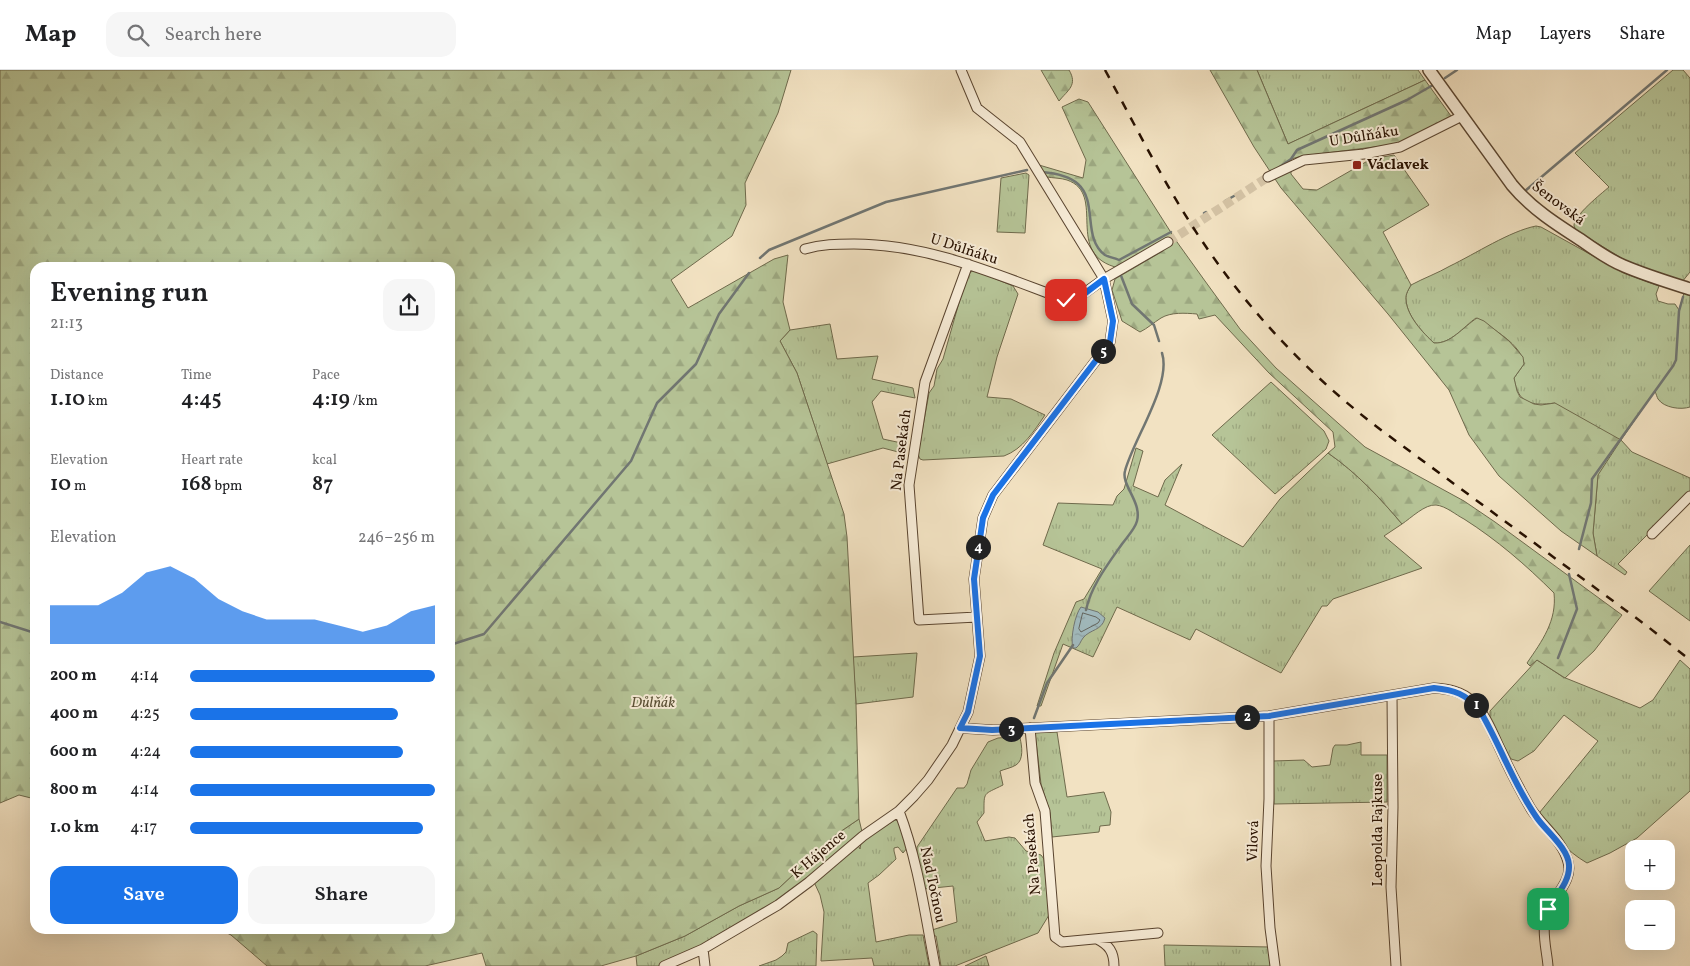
<!DOCTYPE html>
<html lang="en">
<head>
<meta charset="utf-8">
<style>
  body { margin:0; font-family:Vollkorn,serif; background:#f6f6f6; color:#202124; height:100vh; display:flex; flex-direction:column; font-size:19px; white-space:nowrap }
  * { box-sizing:border-box; margin:0 }
  p { font-size:16px; color:#757577 }
  .icon { flex:none; width:28px; height:28px; fill:none; stroke:currentColor; stroke-width:2; stroke-linecap:round; stroke-linejoin:round }
  .map { position:relative; flex:1; overflow:hidden }
  .details { position:absolute; left:30px; top:192px; width:425px; height:672px; display:flex; flex-direction:column; background:#fff; border-radius:15px; box-shadow:0 5px 20px #0002 }
  .details>* { flex:none }
  .buttons { position:absolute; left:1625px; top:770px; display:grid; gap:10px }
  .buttons a { display:grid; place-items:center; width:50px; height:50px; border-radius:10px; background:#fff; box-shadow:0 5px 20px #0002; font-size:25px }
  .pin { position:absolute; display:grid; place-items:center; width:42px; height:42px; color:#fff; margin:-21px; border-radius:10px; box-shadow:0 2px 8px #0006 }
  .km { position:absolute; width:25px; height:25px; margin:-12px; border-radius:50%; background:#222; color:#fff; font-size:14px; line-height:25px; text-align:center }
  .round { display:grid; place-items:center; flex:none; width:52px; height:52px; border-radius:15px; background:#f6f6f6 }
  .overview { display:flex; align-items:center; justify-content:space-between; height:85px; padding:0 20px }
  h1 { font-size:28px; font-weight:600; line-height:38px }
  .metrics { display:grid; grid-template-columns:repeat(3,1fr); gap:8px; height:85px; padding:5px 20px }
  .metrics div { display:grid; align-content:center }
  .metrics b { font-size:21px; font-weight:600 }
  .metrics small { font-size:14px; font-weight:400 }
  .metrics p { font-size:14px }
  .chart { height:140px; padding:10px 20px }
  .chart p { display:flex; justify-content:space-between }
  .chart svg { width:100%; height:90px; margin-top:5px; fill:#1a73e8; opacity:.7 }
  .button { display:flex; gap:10px; margin-top:auto; padding:10px 20px }
  .button a { flex:1; height:58px; border-radius:15px; background:#1a73e8; color:#fff; font-size:20px; font-weight:600; line-height:58px; text-align:center }
  .button a+a { background:#f6f6f6; color:#202124 }
  ul { padding:0 20px; list-style:none; font-size:16px }
  li { display:grid; grid-template-columns:80px 60px 1fr; align-items:center; height:38px }
  li i { height:12px; border-radius:6px; background:#1a73e8 }
  header { display:flex; align-items:center; gap:30px; box-sizing:border-box; height:70px; padding:0 25px; background:#fff; border-bottom:1px solid #e0e0e0 }
  header strong { font-size:24px }
  nav { display:flex; gap:28px; margin-inline-start:auto; font-size:18px }
  .search { width:350px; height:45px; background:#f6f6f6; display:flex; align-items:center; gap:12px; box-sizing:border-box; padding:0 18px; border-radius:15px; color:#757577; font-size:19px }
  .map>svg:first-child { display:block }
  .grass { fill:url(#grass-tufts); stroke:#6f6a4c }
  .forest { fill:url(#forest-firs); stroke:#6f6a4c }
  .water { fill:url(#water-ripples); stroke:#717672 }
  .lines { fill:none; stroke-linecap:round; stroke-linejoin:round }
  .shore { stroke:#64665f; stroke-width:1 }
  .stream { stroke:#717672; stroke-width:2.5 }
  .minor-tunnel { stroke:#d4c3a5; stroke-width:9; stroke-dasharray:9 4.5; stroke-linecap:butt }
  .minor-casing { stroke:#5a4530; stroke-width:11 }
  .tertiary-casing { stroke:#5a4530; stroke-width:14 }
  .minor { stroke:#f7ecd7; stroke-width:9 }
  .tertiary { stroke:#f7ecd7; stroke-width:11 }
  .rail { stroke:#281100; stroke-width:2.5; stroke-dasharray:9 9; stroke-linecap:butt }
  .route-casing { stroke:#fff; stroke-width:10 }
  .route { stroke:#1a73e8; stroke-width:6 }
  .poi-dot { fill:#8f2418; stroke:#f7ecd7; stroke-width:2 }
  .labels { text-anchor:middle; dominant-baseline:central; stroke-width:4; stroke-linejoin:round; paint-order:stroke }
  .street-label { font-size:15px; fill:#281100; stroke:#f7ecd7 }
  .poi-label { font-size:15px; font-weight:bold; fill:#281100; stroke:#f7ecd7; text-anchor:start }
  .park-label { font-size:15px; font-style:italic; fill:#5a5035; stroke:#f7ecd7 }
</style>
</head>
<body>
<header>
<strong>Map</strong>
<div class="search"><svg class="icon" aria-label="search" viewBox="0 0 24 24"><circle cx="10" cy="10" r="6"/><path d="M15 15l6 6"/></svg>Search here</div>
<nav><a>Map</a><a>Layers</a><a>Share</a></nav>
</header>
<div class="map">
<svg width="1690" height="896" viewBox="0 0 1690 896">
  <defs>
    <pattern id="grass-tufts" width="24" height="20" patternUnits="userSpaceOnUse" patternTransform="scale(1.25)"><rect width="24" height="20" fill="#b6c497"/><path d="M3 7l-1-3M5 7V3M7 7l1-3M15 17l-1-3M17 17v-4M19 17l1-3" fill="none" stroke="#9ca780"/></pattern>
    <pattern id="forest-firs" width="22" height="20" patternUnits="userSpaceOnUse" patternTransform="scale(1.25)"><rect width="22" height="20" fill="#b6c497"/><path d="M5 1l3.5 6h-7zM16 11l3.5 6h-7z" fill="#9ca780"/></pattern>
    <pattern id="water-ripples" width="26" height="14" patternUnits="userSpaceOnUse" patternTransform="scale(1.25)"><rect width="26" height="14" fill="#a1babe"/><path d="M2 4q2-2 4 0t4 0M15 11q2-2 4 0t4 0" fill="none" stroke="#8b9fa2"/></pattern>
  </defs>
  <rect width="100%" height="100%" fill="#f2e2c2"/>
  <filter id="stains"><feTurbulence type="fractalNoise" baseFrequency=".004" numOctaves="4"/><feColorMatrix values="0 0 0 0 .2 0 0 0 0 .09 0 0 0 0 .02 0 0 0 .5 -.17"/></filter>
  <radialGradient id="worn" r=".72"><stop offset=".6" stop-color="#630" stop-opacity="0"/><stop offset="1" stop-color="#630" stop-opacity=".3"/></radialGradient>
  <!-- grass -->
  <path class="grass" d="M1257 0H1418L1425 10 1288 74Z
    M1673 0H1683L1690 8V202L1682 212 1633 195 1582 164C1579 162 1575 160 1574 156 1573 146 1601 124 1609 117L1575 83Z
    M1026 103 1029 105 1025 163 997 162 1001 108Z
    M1536 156 1541 157 1624 203 1659 216 1656 224 1658 231 1668 234H1675L1679 240 1684 223 1690 224V337C1681 340 1664 338 1658 329 1657 327 1656 324 1655 321L1621 370 1632 382 1690 408V422L1618 494 1627 502 1625 505 1597 486 1593 463 1598 405 1555 333C1531 336 1518 334 1514 308L1524 294C1522 275 1492 258 1476 248 1463 257 1451 274 1434 273 1423 263 1407 246 1406 230 1405 224 1409 219 1411 215 1424 208 1438 203 1450 196 1475 184 1510 161 1536 156Z
    M974 200 1013 216 1018 224 997 287 987 327 1011 329 1045 345C1034 361 1023 379 1004 386L923 390 920 389 918 384 929 323 934 316 937 299 943 289 966 208 968 204Z
    M830 254 837 289 878 286 872 309 913 318 915 328 881 321 872 332 883 369 906 374 902 383 883 378 827 394 797 303 780 271 790 260Z
    M1271 312 1324 361 1329 371 1326 379 1275 424 1212 365Z
    M1136 378 1143 381 1133 416 1158 427 1165 410 1182 394 1165 435 1243 477 1280 429 1328 383C1357 403 1380 428 1402 454L1384 466 1422 498 1333 529 1327 536H1322L1281 603 1196 559 1190 570 1117 537 1093 587 1063 574 1041 636H1037L1054 583 1076 532 1084 529 1102 499 1043 475 1058 433 1113 435 1117 426 1124 419Z
    M1690 475V551L1649 521Z
    M917 583 913 627 856 634 853 587Z
    M1537 590 1563 607 1640 638 1653 630 1680 590 1690 599V721L1637 768 1610 783 1587 793C1565 780 1556 767 1541 747L1540 742 1598 671 1564 645 1534 681 1518 691 1511 689 1490 649V641Z
    M1057 662 1067 727 1104 722 1111 742 1110 755 1100 756 1099 762 1052 767 1050 743 1041 714 1035 663Z
    M1011 667 1020 668C1022 676 1024 690 1016 695 1011 698 1005 699 1000 701L1003 715C983 725 984 721 984 743L977 752 985 771 1009 767 1015 768 1026 781 1041 785 1044 789 1049 845 1038 863 955 896H941L936 866H933L932 860 957 852 953 816 924 819 917 783V777L957 718H964L967 714 971 700 988 672 998 668Z
    M1361 672V685H1387V732L1274 734 1273 691 1304 690 1312 697 1330 695 1333 678 1335 675H1347Z
    M859 749 863 766 778 835 664 896H637L636 886 685 866 739 836 779 818 834 766Z
    M895 750 898 751 908 777 903 783 898 777 894 778V781L896 789 879 805 868 813 876 872 909 865H923L929 896H874L872 888 821 891 824 842 820 825 814 812 858 775 860 779 861 773 865 769Z
    M813 861 817 864 816 896H759L776 890 782 886 786 882 788 873Z
    M1164 875 1270 877 1272 896H1165Z
    M986 886 989 896H965Z"/>
  <!-- forest -->
  <path class="forest" d="M0 0H791L778 43 745 113 746 135 732 166 671 210 688 238 774 189 788 185 783 232 790 260 780 271 797 303 844 444 847 467 856 634 859 749 834 766 779 818 739 836 685 866 636 886 601 896H486L482 883 425 896H267L231 865 221 860H450V198H35V729L19 725 0 733Z
    M1041 0H1069C1078 15 1068 20 1059 31Z
    M1210 0H1257L1288 74 1425 10 1451 46 1398 74 1302 86 1291 89V104L1303 119 1317 120 1371 89 1394 85 1429 135 1383 162 1411 215C1409 219 1405 224 1406 230 1407 246 1423 263 1434 273 1451 274 1463 257 1477 248L1484 251 1509 271 1523 287 1524 294 1514 308 1517 321 1520 327 1534 334 1541 335 1555 333 1621 370 1598 405 1593 463 1597 486 1561 461 1499 406 1469 365 1449 320 1388 244 1281 118 1254 77Z
    M1079 29 1088 32 1177 172 1205 211 1240 259 1276 298 1365 377 1464 431 1495 452 1622 545 1594 581 1565 608 1537 590 1530 596 1527 593C1542 571 1557 551 1554 523 1526 495 1497 470 1464 449 1456 445 1446 436 1436 435 1425 434 1411 448 1402 454 1380 428 1357 403 1328 383L1335 377 1333 362 1269 303 1215 245 1199 249 1197 244C1185 243 1171 242 1161 248 1153 253 1148 258 1140 262L1122 251 1112 220 1115 209 1163 181 1158 173 1119 198C1062 185 1108 124 1067 110 1061 108 1053 108 1047 107L1039 95 1083 108 1086 90 1062 37Z"/>
  <!-- water -->
  <path class="water" d="M1081 537 1098 542 1105 548C1102 561 1090 559 1083 568 1080 572 1080 575 1076 578H1073C1070 569 1075 544 1081 537Z"/>
  <g class="lines">
    <!-- shore -->
    <path class="shore" d="M1083 543 1096 547 1100 550 1098 553 1081 562 1079 559Z"/>
    <!-- stream -->
    <path class="stream" d="M1445 8 1457 0
      M1278 98 1291 89 1297 80 1407 30 1433 15
      M1042 102C1054 103 1068 105 1078 114 1098 132 1082 168 1105 185 1108 187 1115 188 1119 190L1171 162
      M1525 121 1667 0
      M1225 131 1234 126
      M1204 143 1206 142
      M760 188 769 180 886 132 1027 100
      M1120 203 1132 234 1154 255 1159 271
      M1579 479 1591 433 1592 409 1673 296 1676 290 1679 241 1683 227
      M1086 540C1091 516 1108 494 1122 474 1127 467 1135 459 1137 451 1142 432 1121 415 1125 401 1133 370 1172 314 1162 283
      M0 552 35 563
      M450 575 484 564 631 391 657 333 696 294 719 244 749 203
      M1558 588 1577 539 1569 504
      M1034 648 1047 613 1073 575"/>
    <!-- minor-tunnel -->
    <path class="minor-tunnel" d="M1168 172 1268 107"/>
    <!-- minor casing -->
    <g class="minor-casing">
      <path id="minor" d="M1268 107 1304 90 1364 84 1400 77 1462 46
        M805 179C822 174 837 174 854 174 929 174 998 205 1066 230L1076 229 1104 209 1168 172
        M968 194 925 312 909 415 919 550 977 547
        M1652 464 1690 426
        M1392 625 1393 737 1391 817 1396 896
        M1269 646V729L1266 796 1270 858 1275 896
        M960 658 993 660 1269 646 1434 618C1448 619 1462 621 1473 632 1486 645 1493 664 1501 681 1510 701 1520 720 1531 739 1542 756 1563 771 1568 792 1574 813 1548 830 1545 850 1542 865 1547 882 1548 896
        M1030 658 1035 713 1045 741 1055 867 1062 872 1158 863
        M899 741C918 791 925 844 935 896
        M1097 869C1109 875 1114 882 1114 896
        M703 879 705 896
        M664 896 703 879 778 835 809 812 863 766 899 741 914 726 928 710 952 675 968 642 980 586 974 509 983 448 993 425 1110 272 1113 251 1104 209 1020 72 977 38 961 0"/>
    </g>
    <!-- tertiary casing -->
    <g class="tertiary-casing">
      <path id="tertiary" d="M1429 0 1512 115C1531 138 1556 154 1581 170 1595 180 1609 190 1624 196 1645 205 1668 212 1690 219"/>
    </g>
    <!-- minor -->
    <use href="#minor" class="minor"/>
    <!-- tertiary -->
    <use href="#tertiary" class="tertiary"/>
    <!-- rail -->
    <path class="rail" d="M1105 0C1139 62 1170 126 1211 184 1258 251 1315 310 1381 360L1647 556 1690 590"/>
  </g>
  <g class="lines">
    <!-- route casing -->
    <g class="route-casing">
      <path id="route" d="M1066 230H1076L1104 209 1113 251 1110 272 993 425 983 448 974 509 980 586 968 642 960 658 992 660 1269 646 1434 618C1455 620 1465 624 1479 639 1500 674 1513 714 1537 748 1546 761 1568 778 1569 795 1570 812 1556 825 1548 839"/>
    </g>
    <!-- route -->
    <use href="#route" class="route"/>
  </g>
  <!-- markers -->
  <rect class="poi-dot" x="1352" y="90" width="10" height="10" rx="2.5"/>
  <g class="labels">
    <!-- street labels -->
    <g class="street-label">
      <text transform="translate(1364 67) rotate(-9)">U Důlňáku</text>
      <text transform="translate(1558 134) rotate(37)">Šenovská</text>
      <text transform="translate(964 180) rotate(18)">U Důlňáku</text>
      <text transform="translate(902 380) rotate(-83)">Na Pasekách</text>
      <text transform="translate(1378 760) rotate(-90)">Leopolda Fajkuse</text>
      <text transform="translate(1254 771) rotate(-88)">Vilová</text>
      <text transform="translate(1033 784) rotate(-95)">Na Pasekách</text>
      <text transform="translate(819 785) rotate(-40)">K Hájence</text>
      <text transform="translate(932 815) rotate(78)">Nad Točnou</text>
    </g>
    <!-- poi labels -->
    <g class="poi-label">
      <text x="1367" y="95">Václavek</text>
    </g>
    <!-- park labels -->
    <g class="park-label">
      <text x="653" y="633">Důlňák</text>
    </g>
  </g>
  <rect width="100%" height="100%" filter="url(#stains)"/>
  <rect width="100%" height="100%" fill="url(#worn)"/>
</svg>
<div class="buttons">
<a>+</a>
<a>−</a>
</div>
<div class="pin" style="left:1548px;top:839px;background:#1e9e55"><svg class="icon" aria-label="arrive" viewBox="0 0 24 24"><path d="M6 21V4h12l-3 4 3 4H6"/></svg></div>
<div class="pin" style="left:1066px;top:230px;background:#d93025"><svg class="icon" aria-label="check" viewBox="0 0 24 24"><path d="M5 12l5 5 9-10"/></svg></div>
<b class="km" style="left:1476px;top:635px">1</b>
<b class="km" style="left:1247px;top:647px">2</b>
<b class="km" style="left:1011px;top:659px">3</b>
<b class="km" style="left:978px;top:477px">4</b>
<b class="km" style="left:1103px;top:281px">5</b>
<section class="details">
<div class="overview"><div><h1>Evening run</h1><p>21:13</p></div><a class="round"><svg class="icon" aria-label="share" viewBox="0 0 24 24"><path d="M12 15V3M7 8l5-5 5 5M5 13v7h14v-7"/></svg></a></div>
<div class="metrics">
<div><p>Distance</p><b>1.10<small> km</small></b></div>
<div><p>Time</p><b>4:45</b></div>
<div><p>Pace</p><b>4:19<small> /km</small></b></div>
</div>
<div class="metrics">
<div><p>Elevation</p><b>10<small> m</small></b></div>
<div><p>Heart rate</p><b>168<small> bpm</small></b></div>
<div><p>kcal</p><b>87</b></div>
</div>
<div class="chart"><p><span>Elevation</span>246–256 m</p>
<svg viewBox="0 0 160 44" preserveAspectRatio="none"><path d="M0 44V25L10 25L20 25L30 19L40 9L50 6L60 12L70 22L80 28L90 32L100 32L110 32L120 35L130 38L140 35L150 28L160 25V44z"/></svg>
</div>
<ul>
<li><b>200 m</b>4:14<i style="width:100%"></i></li>
<li><b>400 m</b>4:25<i style="width:85%"></i></li>
<li><b>600 m</b>4:24<i style="width:87%"></i></li>
<li><b>800 m</b>4:14<i style="width:100%"></i></li>
<li><b>1.0 km</b>4:17<i style="width:95%"></i></li>
</ul>
<div class="button"><a>Save</a><a>Share</a></div>
</section>
</div>
</body>
</html>
